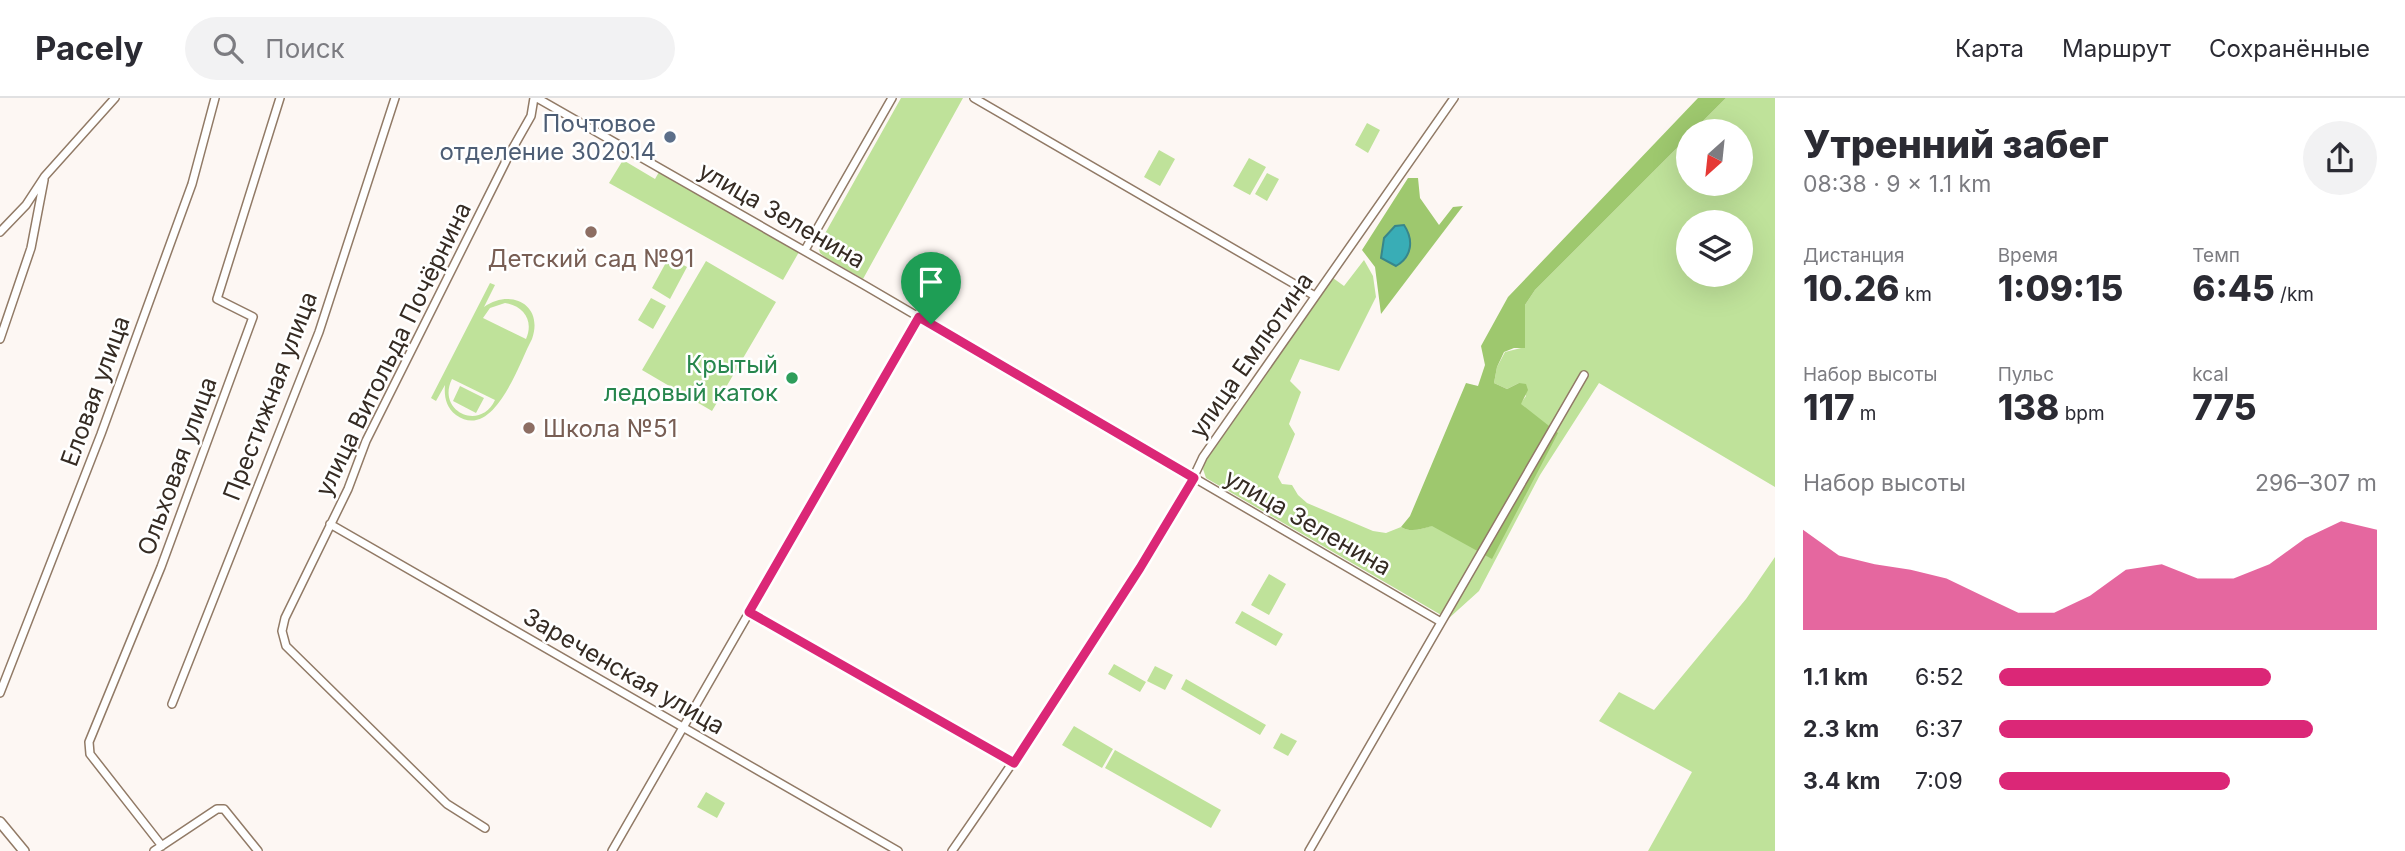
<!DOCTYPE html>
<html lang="ru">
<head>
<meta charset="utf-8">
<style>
  body { margin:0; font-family:Inter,sans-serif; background:#f2f2f3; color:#2b2b33; height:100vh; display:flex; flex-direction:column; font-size:26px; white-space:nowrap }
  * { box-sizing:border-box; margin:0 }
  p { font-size:23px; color:#7c7c81 }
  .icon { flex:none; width:38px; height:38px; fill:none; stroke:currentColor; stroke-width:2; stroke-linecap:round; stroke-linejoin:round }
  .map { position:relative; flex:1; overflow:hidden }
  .side { display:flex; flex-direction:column; background:#fff; width:630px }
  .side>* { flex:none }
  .needle { width:46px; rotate:207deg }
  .controls { position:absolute; left:1676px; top:21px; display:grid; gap:14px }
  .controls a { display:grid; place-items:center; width:77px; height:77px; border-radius:50%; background:#fff; box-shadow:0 7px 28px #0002; font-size:35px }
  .pin { position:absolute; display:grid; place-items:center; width:60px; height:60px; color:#fff; margin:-72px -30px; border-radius:50% 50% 50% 0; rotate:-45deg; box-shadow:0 0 7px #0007 }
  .pin .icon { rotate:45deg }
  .round { display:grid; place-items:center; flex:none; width:74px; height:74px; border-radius:37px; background:#f2f2f3 }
  .headline { display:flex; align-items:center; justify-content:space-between; height:119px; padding:0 28px }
  h1 { font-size:38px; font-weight:800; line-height:52px }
  .stats { display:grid; grid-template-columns:repeat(3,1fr); gap:10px; height:119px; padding:7px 28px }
  .stats div { display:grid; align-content:center }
  .stats b { font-size:35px; font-weight:800 }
  .stats small { font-size:19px; font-weight:400 }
  .stats p { font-size:19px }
  .chart { height:196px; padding:14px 28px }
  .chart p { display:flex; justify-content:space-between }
  .chart svg { width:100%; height:126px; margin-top:7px; fill:#db2777; opacity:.7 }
  ul { padding:0 28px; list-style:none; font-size:23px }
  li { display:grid; grid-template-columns:112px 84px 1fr; align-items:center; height:52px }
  li i { height:18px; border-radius:9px; background:#db2777 }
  header { display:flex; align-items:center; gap:42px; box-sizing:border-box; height:98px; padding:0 35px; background:#fff; border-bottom:2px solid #e1e1e2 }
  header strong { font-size:33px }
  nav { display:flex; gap:38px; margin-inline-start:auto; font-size:24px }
  .search { width:490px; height:63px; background:#f2f2f3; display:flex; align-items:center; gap:18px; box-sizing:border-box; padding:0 24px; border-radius:38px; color:#7c7c81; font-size:26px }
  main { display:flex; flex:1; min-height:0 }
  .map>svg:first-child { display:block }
  .green { fill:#bfe29a; fill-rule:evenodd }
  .forest { fill:#9ec86e }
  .water { fill:#39adb6; stroke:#38868a; stroke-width:2 }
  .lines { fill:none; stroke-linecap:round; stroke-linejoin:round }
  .minor-casing { stroke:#917a66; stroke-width:10 }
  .tertiary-casing { stroke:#917a66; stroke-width:12 }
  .minor { stroke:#fff; stroke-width:7 }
  .tertiary { stroke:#fff; stroke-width:9 }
  .route-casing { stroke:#fff; stroke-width:14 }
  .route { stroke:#db2777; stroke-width:9 }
  .service-dot { fill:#5c6f8a; stroke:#fff; stroke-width:2.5 }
  .education-dot { fill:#8d6e63; stroke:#fff; stroke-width:2.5 }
  .leisure-dot { fill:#2e9e5b; stroke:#fff; stroke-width:2.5 }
  .labels { text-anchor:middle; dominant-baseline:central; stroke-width:5; stroke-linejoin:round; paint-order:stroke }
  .service-label { font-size:24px; fill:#4e5e75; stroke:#fff; text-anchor:end }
  .street-label { font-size:24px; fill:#352b23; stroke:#fff }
  .education-label { font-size:24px; fill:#785e54; stroke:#fff }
  .leisure-label { font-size:24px; fill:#27864d; stroke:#fff; text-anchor:end }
</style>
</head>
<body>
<header>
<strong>Pacely</strong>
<div class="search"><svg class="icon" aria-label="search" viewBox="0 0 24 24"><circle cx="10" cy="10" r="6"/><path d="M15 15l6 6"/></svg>Поиск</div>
<nav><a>Карта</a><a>Маршрут</a><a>Сохранённые</a></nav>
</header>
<main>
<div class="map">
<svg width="1775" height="753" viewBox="0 0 1775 753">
  <rect width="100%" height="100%" fill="#fdf7f3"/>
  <!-- green -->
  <path class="green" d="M901 0H963L863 181 825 159 820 155 818 148Z
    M1726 0H1775V389L1599 285 1540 377 1479 493 1448 521 1206 380 1203 371 1205 364 1333 180 1344 188 1364 162 1373 178 1376 199 1339 273 1300 261 1290 283 1301 294 1289 326 1295 336 1278 379 1282 386 1292 387 1298 397 1307 405 1373 433 1386 435 1401 429C1411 435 1421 431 1431 428L1526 298 1519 285 1507 291 1494 285 1497 269 1505 254 1525 249V207L1535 192 1689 38V86H1741V33H1693ZM1689 124H1741V177H1689Z
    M1367 25 1380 32 1368 55 1355 47Z
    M1159 52 1175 61 1160 88 1144 79Z
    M1249 60 1266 69 1250 97 1233 88Z
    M623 62 655 81 659 74 799 154 783 182 609 85Z
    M1267 75 1279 81 1267 103 1255 96Z
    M669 159 687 169 670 201 652 190Z
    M706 163 776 204 712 313 642 272Z
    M490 185 495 187 484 209C511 190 544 207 532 241 519 265 494 344 456 317 446 309 444 299 445 287L436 303 431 300ZM505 205C524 208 534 223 526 241L483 220 490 210ZM452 281 495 302C480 334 436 313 452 281Z
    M651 200 666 208 653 231 638 222Z
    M460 288 484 300 476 315 453 303Z
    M1775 459V753H1648L1692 674 1599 623 1619 594 1654 612 1746 501Z
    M1269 476 1286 486 1269 517 1251 507Z
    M1242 513 1283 536 1276 548 1235 525Z
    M1114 566 1146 584 1140 594 1108 576Z
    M1155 568 1173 577 1165 592 1147 583Z
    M1186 581 1266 627 1260 637 1181 591Z
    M1074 628 1113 651 1102 670 1062 647Z
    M1281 635 1297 643 1288 658 1273 650Z
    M1115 652 1221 712 1211 730 1105 670Z
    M706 694 725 705 717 720 697 709Z"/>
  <!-- forest -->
  <path class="forest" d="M1698 0H1726L1693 33H1689V38L1535 192 1525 207V250H1514L1504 254 1497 269 1494 285 1507 291 1519 285 1526 286 1528 292 1521 306 1558 335 1492 461 1432 428C1421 431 1411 435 1401 429L1410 418 1466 285 1478 288 1485 267 1481 248 1508 199Z
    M1408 80H1418L1420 100 1439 127 1453 109 1463 108 1381 216 1375 169 1362 152Z"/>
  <!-- water -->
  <path class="water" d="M1404 127C1414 142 1412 159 1396 168L1381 160 1384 140 1395 128Z"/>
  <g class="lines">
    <!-- minor casing -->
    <g class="minor-casing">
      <path id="minor" d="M537 0 864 187 1441 524
        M974 0 1315 198
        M0 134 26 107 45 78 115 0
        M805 152 892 0
        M0 241 31 150 44 82
        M330 426 898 753
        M749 514 1014 665
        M0 595 101 336 192 86 215 0
        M172 606 319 234 395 0
        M485 730 447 706 286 548 282 533 285 520 348 391 366 343 510 55 531 18 534 0
        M162 748 90 656 89 644 161 469 253 219 217 201 280 0
        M154 753 217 711H224L258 753
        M612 753 919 219
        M952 753C1001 683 1048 612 1095 541 1133 482 1174 423 1203 359L1454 0
        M1309 753 1584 277"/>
    </g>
    <!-- tertiary casing -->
    <g class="tertiary-casing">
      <path id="tertiary" d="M0 724 24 753"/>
    </g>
    <!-- minor -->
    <use href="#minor" class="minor"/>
    <!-- tertiary -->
    <use href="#tertiary" class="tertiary"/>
  </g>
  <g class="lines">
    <!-- route casing -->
    <g class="route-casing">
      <path id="route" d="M919 219 1194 380 1140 470 1014 665 749 514Z"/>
    </g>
    <!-- route -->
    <use href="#route" class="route"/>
  </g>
  <!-- markers -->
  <circle class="service-dot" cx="670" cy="39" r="7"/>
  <g class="education-dot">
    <circle cx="591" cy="134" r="7"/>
    <circle cx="529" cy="330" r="7"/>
  </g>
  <circle class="leisure-dot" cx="792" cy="280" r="7"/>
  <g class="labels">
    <!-- service labels -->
    <g class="service-label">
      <text x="656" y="25">Почтовое<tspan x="656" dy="28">отделение 302014</tspan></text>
    </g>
    <!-- street labels -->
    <g class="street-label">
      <text transform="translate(782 117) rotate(30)">улица Зеленина</text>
      <text transform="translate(393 251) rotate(-64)">улица Витольда Почёрнина</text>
      <text transform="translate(1251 257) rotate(-55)">улица Емлютина</text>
      <text transform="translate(95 293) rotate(-70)">Еловая улица</text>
      <text transform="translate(270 298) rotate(-69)">Престижная улица</text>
      <text transform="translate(177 368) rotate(-70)">Ольховая улица</text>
      <text transform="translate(1308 424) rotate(30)">улица Зеленина</text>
      <text transform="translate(624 573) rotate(30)">Зареченская улица</text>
    </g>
    <!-- education labels -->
    <g class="education-label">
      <text x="591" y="160">Детский сад №91</text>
      <text x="543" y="330" text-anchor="start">Школа №51</text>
    </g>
    <!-- leisure labels -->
    <g class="leisure-label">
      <text x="778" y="266">Крытый<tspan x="778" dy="28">ледовый каток</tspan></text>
    </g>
  </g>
</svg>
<div class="controls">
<a><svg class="needle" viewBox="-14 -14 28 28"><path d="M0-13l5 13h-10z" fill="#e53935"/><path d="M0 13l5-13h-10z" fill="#7c7c81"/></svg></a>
<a><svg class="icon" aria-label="layers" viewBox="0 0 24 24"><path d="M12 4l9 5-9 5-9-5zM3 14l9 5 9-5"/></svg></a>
</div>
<div class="pin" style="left:931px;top:226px;background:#1e9e55"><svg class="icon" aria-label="arrive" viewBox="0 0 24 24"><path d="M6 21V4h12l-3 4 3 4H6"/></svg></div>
</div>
<section class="side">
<div class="headline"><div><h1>Утренний забег</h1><p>08:38 · 9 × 1.1 km</p></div><a class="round"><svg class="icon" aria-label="share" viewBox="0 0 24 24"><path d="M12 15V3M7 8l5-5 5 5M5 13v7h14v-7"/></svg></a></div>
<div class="stats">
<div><p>Дистанция</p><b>10.26<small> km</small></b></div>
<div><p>Время</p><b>1:09:15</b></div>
<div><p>Темп</p><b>6:45<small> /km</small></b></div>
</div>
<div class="stats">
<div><p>Набор высоты</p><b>117<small> m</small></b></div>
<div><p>Пульс</p><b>138<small> bpm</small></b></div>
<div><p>kcal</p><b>775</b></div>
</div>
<div class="chart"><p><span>Набор высоты</span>296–307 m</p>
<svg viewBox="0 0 160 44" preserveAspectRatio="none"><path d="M0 44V9L10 18L20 21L30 23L40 26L50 32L60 38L70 38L80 32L90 23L100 21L110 26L120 26L130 21L140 12L150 6L160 9V44z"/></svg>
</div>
<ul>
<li><b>1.1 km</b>6:52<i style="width:72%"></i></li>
<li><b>2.3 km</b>6:37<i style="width:83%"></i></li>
<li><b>3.4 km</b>7:09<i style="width:61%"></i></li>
</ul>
</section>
</main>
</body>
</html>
